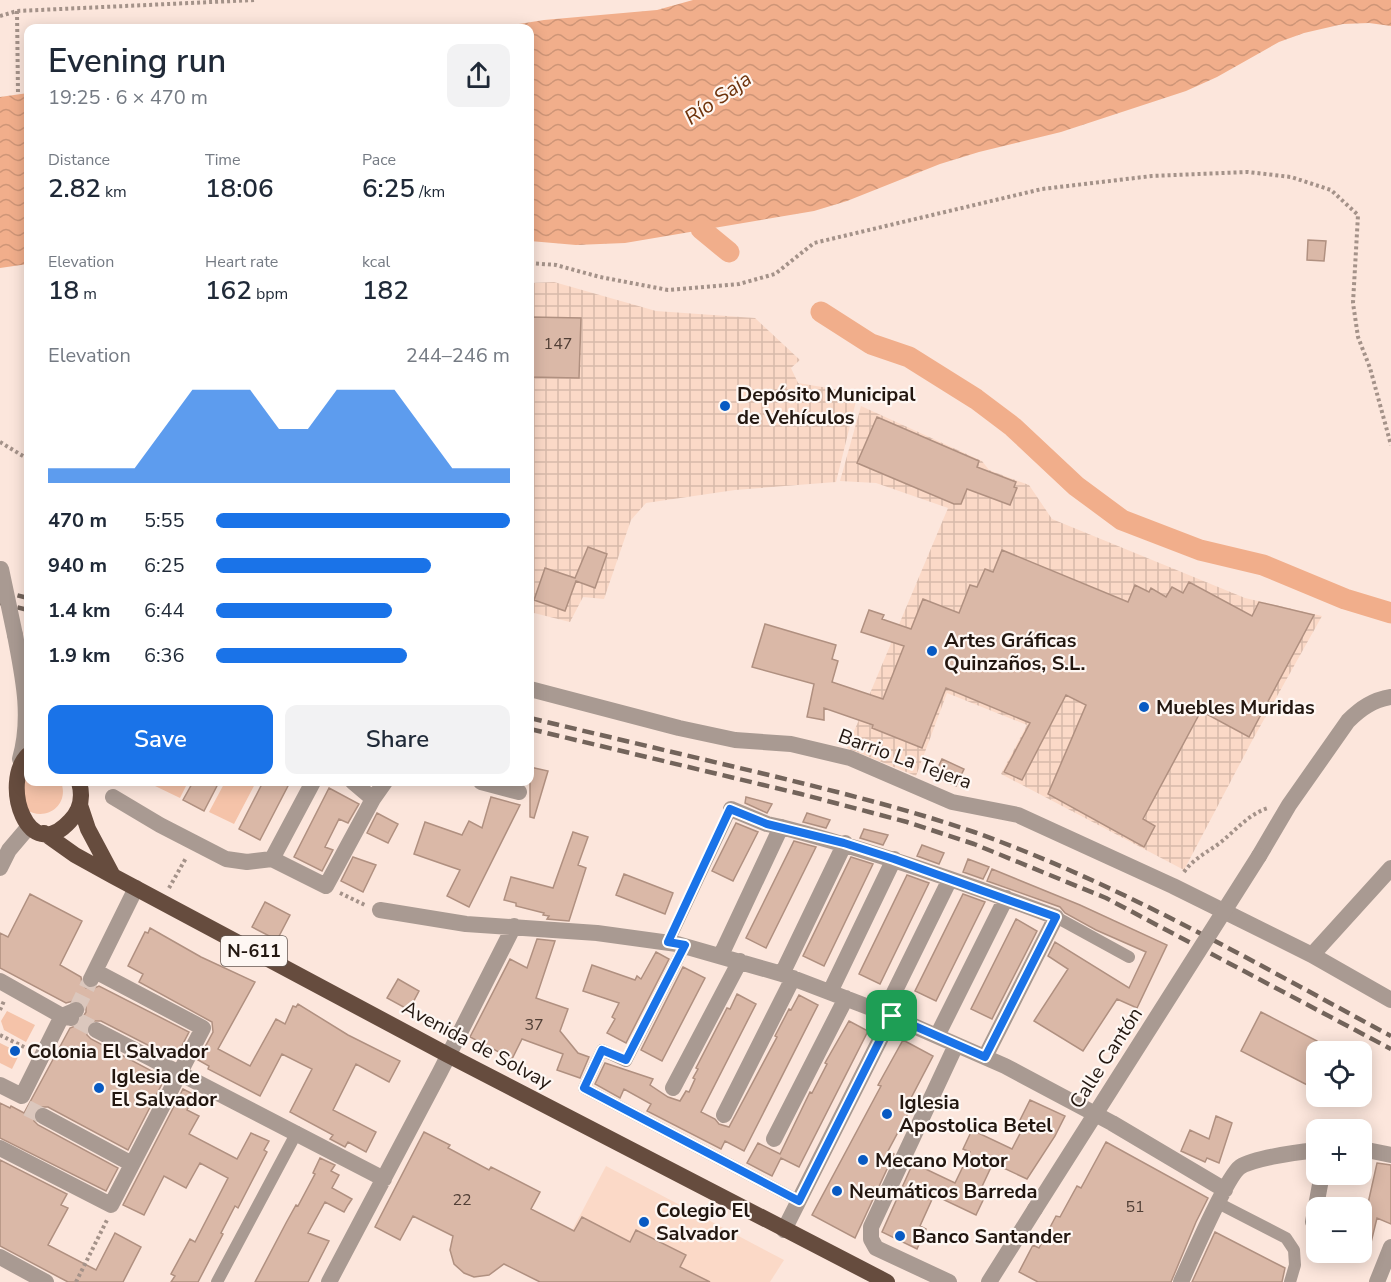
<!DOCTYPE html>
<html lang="en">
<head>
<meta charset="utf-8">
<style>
  body { margin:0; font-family:"Nunito Sans",sans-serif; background:#f2f2f3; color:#1f2937; height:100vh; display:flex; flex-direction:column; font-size:22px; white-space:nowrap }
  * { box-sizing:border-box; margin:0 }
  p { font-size:20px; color:#747a83 }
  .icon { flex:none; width:33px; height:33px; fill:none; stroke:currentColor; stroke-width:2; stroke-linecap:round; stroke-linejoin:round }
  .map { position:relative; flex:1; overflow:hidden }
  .drawer { position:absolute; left:24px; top:24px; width:510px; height:762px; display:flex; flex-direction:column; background:#fff; border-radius:12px; box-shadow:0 3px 15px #0003 }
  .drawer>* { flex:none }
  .fabs { position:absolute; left:1306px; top:1041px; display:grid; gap:12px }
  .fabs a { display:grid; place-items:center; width:66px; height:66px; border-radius:12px; background:#fff; box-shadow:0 3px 15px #0003; font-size:30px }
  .pin { position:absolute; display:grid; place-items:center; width:51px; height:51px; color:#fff; margin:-26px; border-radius:12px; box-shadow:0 3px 9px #0006 }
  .round { display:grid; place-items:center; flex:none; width:63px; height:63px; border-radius:12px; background:#f2f2f3 }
  .headline { display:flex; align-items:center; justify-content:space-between; height:102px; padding:0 24px }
  h1 { font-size:33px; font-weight:600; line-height:45px }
  .stats { display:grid; grid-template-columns:repeat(3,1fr); gap:9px; height:102px; padding:6px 24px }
  .stats div { display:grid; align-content:center }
  .stats b { font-size:26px; font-weight:600 }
  .stats small { font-size:16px; font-weight:400 }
  .stats p { font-size:16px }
  .chart { height:168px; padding:12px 24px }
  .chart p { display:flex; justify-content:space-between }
  .chart svg { width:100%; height:108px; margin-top:6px; fill:#1a73e8; opacity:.7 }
  .button { display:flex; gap:12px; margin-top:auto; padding:12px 24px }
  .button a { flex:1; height:69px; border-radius:12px; background:#1a73e8; color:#fff; font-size:24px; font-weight:600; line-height:69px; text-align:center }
  .button a+a { background:#f2f2f3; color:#1f2937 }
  ul { padding:0 24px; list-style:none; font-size:20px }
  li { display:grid; grid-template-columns:96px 72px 1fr; align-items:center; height:45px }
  li i { height:15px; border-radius:8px; background:#1a73e8 }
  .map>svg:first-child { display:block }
  .built { fill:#fbd9c7 }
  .industrial { fill:url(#industrial-grid) }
  .green { fill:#f5c3a9 }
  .water { fill:url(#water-waves) }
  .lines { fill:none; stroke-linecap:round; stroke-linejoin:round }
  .canal { stroke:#f1ae8b; stroke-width:21 }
  .building { fill:#dab8a7; stroke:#b09080; stroke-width:1.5 }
  .minor-tunnel { stroke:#dbc7bd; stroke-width:16; stroke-dasharray:16 8; stroke-linecap:butt }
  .path { stroke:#a49289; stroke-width:4; stroke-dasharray:3 3; stroke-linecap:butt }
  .service { stroke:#a99a92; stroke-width:12 }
  .pedestrian { stroke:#a99a92; stroke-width:16 }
  .minor { stroke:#a99a92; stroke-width:16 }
  .trunk { stroke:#664c3e; stroke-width:16 }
  .rail { stroke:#73645b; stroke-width:4.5; stroke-dasharray:12 6; stroke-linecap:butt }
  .minor-bridge { stroke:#a99a92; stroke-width:16 }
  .route-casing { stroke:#fff; stroke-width:12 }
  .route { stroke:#1a73e8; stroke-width:8 }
  .poi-dot { fill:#085ac3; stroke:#fef7f3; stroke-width:2 }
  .labels { text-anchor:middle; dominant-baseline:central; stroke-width:4.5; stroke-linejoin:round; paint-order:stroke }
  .number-label { font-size:16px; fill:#513f36 }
  .shield { fill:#fef7f3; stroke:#655a54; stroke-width:1.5 }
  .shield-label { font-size:18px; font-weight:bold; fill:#231710 }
  .poi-label { font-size:20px; font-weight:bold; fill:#231710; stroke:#fef7f3; text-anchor:start }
  .street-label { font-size:20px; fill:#231710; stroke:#fef7f3 }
  .water-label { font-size:21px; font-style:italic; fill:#6f330c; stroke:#fef7f3 }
</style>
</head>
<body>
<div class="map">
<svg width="1391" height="1282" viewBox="0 0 1391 1282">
  <defs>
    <pattern id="industrial-grid" width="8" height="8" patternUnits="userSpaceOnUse" patternTransform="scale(1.5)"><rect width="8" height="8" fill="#fbd9c7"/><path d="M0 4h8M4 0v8" fill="none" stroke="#d7baaa"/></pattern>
    <pattern id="water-waves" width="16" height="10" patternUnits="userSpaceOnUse" patternTransform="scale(1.5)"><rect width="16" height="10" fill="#f1ae8b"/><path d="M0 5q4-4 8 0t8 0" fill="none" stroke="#ce9577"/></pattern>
  </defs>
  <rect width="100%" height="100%" fill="#fce6dc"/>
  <!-- built -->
  <path class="built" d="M606 1166 784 1260 770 1282H545Z"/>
  <!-- industrial -->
  <path class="industrial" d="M554 282 656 311 755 318 800 360 791 368 798 383 858 393 836 482 735 490 646 503 631 520 604 599 583 597 570 622 530 612V283Z
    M861 406 982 461 989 470 1029 485 1052 519 1245 598 1322 616 1253 739 1184 870 1001 774 1027 725 947 693 916 776 847 748 948 508 876 483 840 481Z"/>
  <!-- green -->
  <path class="green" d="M28 773V782H61C70 805 46 823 25 809L22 778Z
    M155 782H188L180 798 153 785Z
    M225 782H256L234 824 209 812Z
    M7 1011 35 1025 26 1042 4 1030 1 1021Z
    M0 1043 20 1053 12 1069 0 1063Z"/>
  <!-- water -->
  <path class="water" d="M693 0H1391V26L1369 23 1343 24 1304 33 1279 42 1217 77 1186 91 1061 132 979 152 940 164 847 201 814 211 625 243 576 245 530 241V28H494L544 20 657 10Z
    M28 93V264L0 268V97Z"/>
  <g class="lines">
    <!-- canal -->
    <path class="canal" d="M701 229 729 252
      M821 312 871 344 909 357 976 399 1013 427 1076 486 1122 520 1200 550 1263 565 1345 599 1391 613"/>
  </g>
  <!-- building -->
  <path class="building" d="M1308 240 1326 241 1324 261 1307 260Z
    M530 317 581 318 579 378 530 377Z
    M877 417 979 461 977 467 1016 482 1014 487 1017 488 1010 505 967 489 961 504H954L857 463Z
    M588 547 607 554 595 588 576 581 565 611 534 600 545 568 575 578Z
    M1002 550 1128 602 1135 585 1149 592 1151 588 1166 597 1172 587 1183 593 1189 582 1252 616 1259 602 1314 615 1249 737 1201 711 1143 819 1155 826 1144 847 1048 794 1086 705 1066 695 1022 780 1004 772 1030 723 946 688 922 748 872 728 873 725 824 708V720L807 717 814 684 752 667 765 624 836 645 832 659 838 661 832 682 883 699 904 646 861 632 869 610 884 615 882 619 911 629 923 599 959 613 970 585 977 587 985 569 993 572Z
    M942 759 964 769 956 786 934 776Z
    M530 767 548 771 534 818 530 817Z
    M193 782H219L204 811 183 800Z
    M263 782H290L260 840 239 829Z
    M329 788 359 804 348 823 339 819 325 847 333 850 322 871 294 857Z
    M491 797 520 805 469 907 447 896 460 870 414 854 425 822 462 835 469 821 482 828Z
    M746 797 772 804 767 813 745 803Z
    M377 813 398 824 388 843 367 833Z
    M807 813 830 820 826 828 803 822Z
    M736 823 758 832 733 881 712 871Z
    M864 829 888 835 883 845 860 838Z
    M573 832 588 837 578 865 586 868 569 921 547 919 549 916 543 915 544 913 516 906V903L504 900 511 877 553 888Z
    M794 841 816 847 766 948 746 938Z
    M922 845 944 853 939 864 917 856Z
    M353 857 376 865 363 892 341 881Z
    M851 857 873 864 824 966 803 956Z
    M968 859 989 867 983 879 963 872Z
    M992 869 1080 905 1167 945 1137 1008 1117 999 1083 1051 1034 1021 1068 969 1048 956 1055 942 1129 988 1146 952 1096 930 1065 913 1060 907 987 881Z
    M624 874 673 893 665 914 616 895Z
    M907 875 929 883 880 984 859 974Z
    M30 894 82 921 60 965 81 977 82 984 86 988 92 989 99 986 189 1032 175 1059 101 1021H91L86 1026 87 1035 91 1039 165 1078 128 1150 48 1107H38L34 1112V1121L38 1125 118 1168 106 1191 0 1138V1103L10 1108 11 1106 24 1113 70 1028 78 1025 86 1012V1006L82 1001 77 1000 66 1003 0 968V933L8 937Z
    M963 894 985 902 936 1001 915 991Z
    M265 902 290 915 277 940 252 927Z
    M1016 919 1037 931 992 1019 971 1009Z
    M150 928 201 957 255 982 218 1049 250 1066 276 1019 285 1024 293 1006 296 1007 298 1004 348 1035 400 1061 389 1082 356 1064 333 1110 376 1132 366 1152 348 1142 345 1147 330 1139 333 1135 290 1112 312 1069 282 1054 260 1096 208 1069 209 1066 198 1060 213 1032 212 1022 139 982 143 974 128 966 145 932 148 933Z
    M537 939 555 941 536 998 568 1009 560 1031 578 1053 589 1057 580 1078 557 1070 563 1054 522 1039 512 1059 470 1037 510 959 527 968Z
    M656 952 669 959 626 1043 607 1033 615 1019 612 1017 619 1003 583 991 592 965 635 980 637 976 641 979Z
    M683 967 705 978 662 1061 641 1050Z
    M398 979 419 991 409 1010 387 998Z
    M737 994 756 1004 701 1112 715 1119 719 1124 729 1127 777 1037 775 1036 789 1009 791 1010 799 995 818 1005 744 1151 725 1141 721 1149 647 1111 651 1104 624 1089 620 1098 595 1084 605 1063 653 1079 650 1085 668 1097 680 1101 686 1091 689 1092 695 1079 693 1078 698 1069 696 1068 727 1008 730 1009Z
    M1261 1012 1317 1041V1090L1241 1051Z
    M849 1021 868 1031 799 1167 781 1158 772 1176 747 1163 758 1143 780 1154 810 1092 812 1093 827 1064 825 1063Z
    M903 1040 933 1056 909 1102 913 1104 888 1151 894 1154 855 1238 812 1215 881 1086 878 1085Z
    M183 1089 195 1095 187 1110 199 1116 189 1134 237 1159 251 1133 269 1141 264 1150 267 1152 238 1208 235 1206 221 1233 223 1234 198 1282H171L175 1276 171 1274 190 1239 195 1242 228 1178 200 1163 186 1188 164 1176 144 1215 123 1205Z
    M1030 1100 1065 1116 1055 1136 1027 1179 993 1163 979 1193 985 1196 976 1215 934 1195 920 1226 926 1229 917 1249 882 1232 913 1163 955 1183 970 1152 963 1149 972 1130 1012 1149 1026 1122 1020 1120Z
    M1216 1116 1232 1123 1219 1163 1207 1158 1205 1162 1181 1151 1190 1130 1209 1139Z
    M424 1132 450 1145 448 1148 489 1170 491 1167 540 1192 531 1209 574 1231 582 1217 630 1242 636 1230 686 1255 680 1267 710 1282H540L504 1264 489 1275 474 1277 464 1273 454 1264 450 1250 453 1236 413 1216 400 1240 375 1227Z
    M1106 1142 1208 1198 1196 1222 1171 1282H1038L1019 1272 1033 1245 1039 1248 1056 1216 1060 1217 1077 1186 1081 1188Z
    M320 1158 335 1165 331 1171 339 1175 332 1188 352 1199 348 1205 344 1212 325 1202 308 1233 329 1241 308 1282H255L286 1223 296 1205 298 1206 315 1174 313 1173Z
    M0 1160 67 1194 61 1205 68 1208 48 1245 96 1270 115 1233 141 1247 123 1282H68L0 1246Z
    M1377 1163 1391 1165V1224L1377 1218 1368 1255 1362 1254V1207L1367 1208Z
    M1215 1232 1285 1268 1282 1282H1192Z"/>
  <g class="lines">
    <!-- minor-tunnel -->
    <path class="minor-tunnel" d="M76 1010 91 979
      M77 1020 96 1030
      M27 1108 43 1116"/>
    <!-- path -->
    <path class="path" d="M17 11 18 94
      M0 16 17 11 255 0
      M530 263 556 265 600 277 668 290 739 284 775 274 814 243 1042 189 1152 176 1248 172 1291 177 1331 190 1358 215 1353 303 1358 337 1370 368 1391 445
      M0 442 28 459
      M1184 872C1194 858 1208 852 1221 842 1236 830 1249 814 1268 808
      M169 888 186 858
      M340 893 365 905
      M0 1010 4 1001
      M0 1035 28 1049
      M76 1282 107 1220"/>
    <!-- service -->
    <path class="service" d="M1056 917 1129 957
      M668 943 731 809
      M685 945 626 1061 602 1050 584 1088 799 1201
      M1218 1203 1286 1238 1294 1250 1295 1265 1290 1282
      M217 1282 297 1132"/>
    <!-- pedestrian -->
    <path class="pedestrian" d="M731 809 767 824 781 827"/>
    <!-- minor -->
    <path class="minor" d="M15 635C23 677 32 717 20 759
      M530 689 679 728 735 740 791 744 850 758 952 802 1018 815 1173 886 1312 955 1391 1000
      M353 782 373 799
      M481 782 519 792
      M113 797 160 825 226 859 247 862 272 859 326 886 373 799 385 782
      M1259 856 1289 805 1348 721C1361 708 1373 700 1391 697
      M272 859 313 782
      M0 868 9 850 26 830
      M380 910 466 924 597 933 677 944 782 974 884 1013 1005 1066 1112 1123 1225 1190
      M721 955 781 827C874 851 965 883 1056 917L985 1057
      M1312 955 1391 868
      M782 974 845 843
      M91 979 136 888
      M0 981 62 1016 71 1018
      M830 992 894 859
      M884 1013 950 879
      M96 1030 384 1179
      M937 1036 1006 898
      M0 1085 22 1096 62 1016 76 1010
      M673 1088 740 961
      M724 1115 793 978
      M43 1116 132 1164
      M774 1139 846 998
      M0 1148 111 1205 203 1028 95 971
      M1362 1149 1391 1155
      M1313 1222 1322 1174
      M784 1230 892 1016
      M0 1257 46 1282
      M329 1282 440 1072 514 926
      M949 1282 876 1248 871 1239V1227L956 1045
      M989 1282 1035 1209
      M1181 1282C1190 1262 1227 1176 1240 1167 1254 1158 1299 1152 1317 1150
      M1377 1282 1391 1247"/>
    <!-- trunk -->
    <path class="trunk" d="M28 755C0 783 28 867 70 821 81 810 83 796 79 782
      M80 805 88 829 113 876
      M44 833 75 855 113 876 448 1055 887 1282"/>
    <!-- rail -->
    <path class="rail" d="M0 591 28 598
      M0 603 28 610
      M530 718C609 737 689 756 769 775 838 792 907 809 974 832 1120 884 1255 963 1391 1036
      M530 729 801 794 907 822 974 844 1106 898 1391 1049"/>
    <!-- minor-bridge -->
    <path class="minor-bridge" d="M1 569 15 635
      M1035 1209 1259 856"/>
  </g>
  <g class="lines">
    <!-- route casing -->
    <g class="route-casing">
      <path id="route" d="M730 809 767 824 844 843 894 859 1056 917 985 1057 892 1016 799 1201 584 1088 602 1050 626 1060 685 945 668 942Z"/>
    </g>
    <!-- route -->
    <use href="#route" class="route"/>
  </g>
  <!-- markers -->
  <g class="poi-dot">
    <circle cx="725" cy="406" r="6"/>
    <circle cx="932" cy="651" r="6"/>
    <circle cx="1144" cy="707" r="6"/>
    <circle cx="15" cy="1051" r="6"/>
    <circle cx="99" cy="1088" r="6"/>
    <circle cx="887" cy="1114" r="6"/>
    <circle cx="863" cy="1160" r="6"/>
    <circle cx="837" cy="1191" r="6"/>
    <circle cx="644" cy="1222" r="6"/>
    <circle cx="900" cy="1236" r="6"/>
  </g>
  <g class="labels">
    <!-- number labels -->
    <g class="number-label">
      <text x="558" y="344">147</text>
      <text x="534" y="1025">37</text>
      <text x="462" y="1200">22</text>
      <text x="1135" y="1207">51</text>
    </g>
    <!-- shield labels -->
    <rect class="shield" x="221" y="936" width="66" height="30" rx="4.5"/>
    <g class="shield-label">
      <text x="254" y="951">N-611</text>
    </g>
    <!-- poi labels -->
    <g class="poi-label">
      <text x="737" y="394">Depósito Municipal<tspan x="737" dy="23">de Vehículos</tspan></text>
      <text x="944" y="640">Artes Gráficas<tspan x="944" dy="23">Quinzaños, S.L.</tspan></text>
      <text x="1156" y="707">Muebles Muridas</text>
      <text x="27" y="1051">Colonia El Salvador</text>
      <text x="111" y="1076">Iglesia de<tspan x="111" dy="23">El Salvador</tspan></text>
      <text x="899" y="1102">Iglesia<tspan x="899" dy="23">Apostolica Betel</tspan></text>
      <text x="875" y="1160">Mecano Motor</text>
      <text x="849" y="1191">Neumáticos Barreda</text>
      <text x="656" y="1210">Colegio El<tspan x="656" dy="23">Salvador</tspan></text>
      <text x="912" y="1236">Banco Santander</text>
    </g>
    <!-- street labels -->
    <g class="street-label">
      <text transform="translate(905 759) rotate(20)">Barrio La Tejera</text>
      <text transform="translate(477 1045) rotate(28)">Avenida de Solvay</text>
      <text transform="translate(1106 1058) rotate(-57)">Calle Cantón</text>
    </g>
    <!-- water labels -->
    <g class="water-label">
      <text transform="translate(718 98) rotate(-35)">Río Saja</text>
    </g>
  </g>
</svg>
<div class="fabs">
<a><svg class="icon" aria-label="locate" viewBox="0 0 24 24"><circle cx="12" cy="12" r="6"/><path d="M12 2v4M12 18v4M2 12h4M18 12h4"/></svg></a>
<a>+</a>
<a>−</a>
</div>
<div class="pin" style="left:892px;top:1016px;background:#1e9e55"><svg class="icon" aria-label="arrive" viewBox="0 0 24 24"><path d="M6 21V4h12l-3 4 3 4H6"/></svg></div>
<section class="drawer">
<div class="headline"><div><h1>Evening run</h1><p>19:25 · 6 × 470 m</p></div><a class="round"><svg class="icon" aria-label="share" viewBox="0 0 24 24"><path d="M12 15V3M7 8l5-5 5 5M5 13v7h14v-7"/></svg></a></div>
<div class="stats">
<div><p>Distance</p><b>2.82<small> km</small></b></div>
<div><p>Time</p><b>18:06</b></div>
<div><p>Pace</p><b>6:25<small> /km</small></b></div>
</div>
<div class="stats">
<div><p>Elevation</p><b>18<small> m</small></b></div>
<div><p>Heart rate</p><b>162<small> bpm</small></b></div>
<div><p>kcal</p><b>182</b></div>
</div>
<div class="chart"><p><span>Elevation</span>244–246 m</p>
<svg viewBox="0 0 160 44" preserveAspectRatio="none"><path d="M0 44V38L10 38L20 38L30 38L40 22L50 6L60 6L70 6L80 22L90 22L100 6L110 6L120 6L130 22L140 38L150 38L160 38V44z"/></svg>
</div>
<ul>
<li><b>470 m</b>5:55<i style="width:100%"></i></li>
<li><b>940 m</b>6:25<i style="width:73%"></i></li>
<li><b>1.4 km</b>6:44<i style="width:60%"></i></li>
<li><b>1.9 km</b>6:36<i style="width:65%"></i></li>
</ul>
<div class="button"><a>Save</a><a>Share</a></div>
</section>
</div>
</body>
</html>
